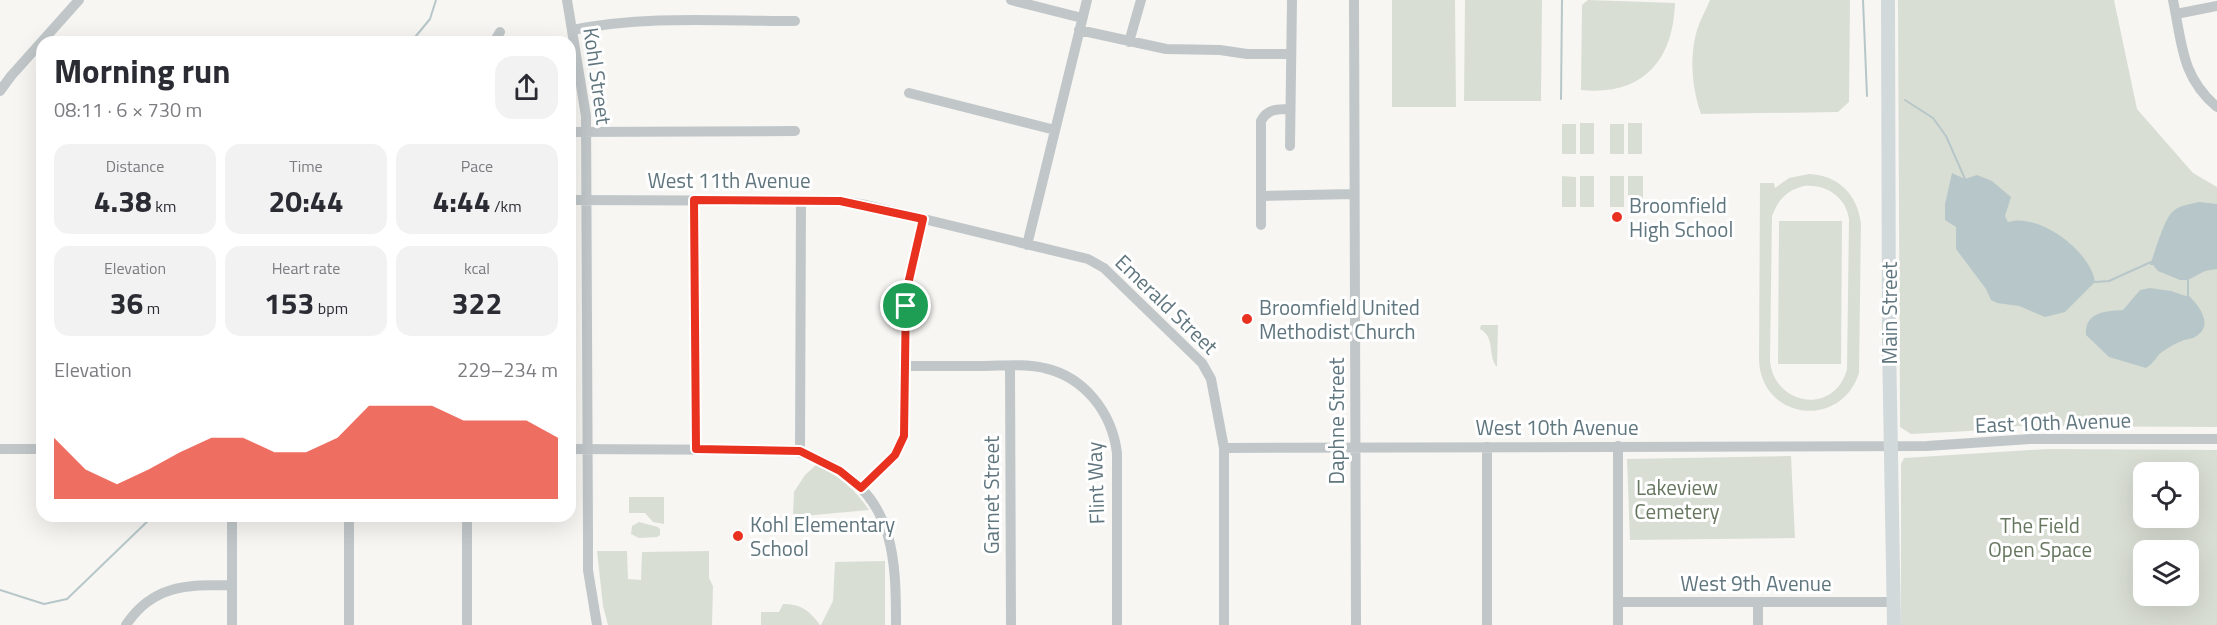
<!DOCTYPE html>
<html lang="en">
<head>
<meta charset="utf-8">
<style>
  body { margin:0; font-family:"Titillium Web",sans-serif; background:#f2f2f3; color:#2b2b33; height:100vh; display:flex; flex-direction:column; font-size:22px; white-space:nowrap }
  * { box-sizing:border-box; margin:0 }
  p { font-size:20px; color:#7c7c81 }
  .icon { flex:none; width:33px; height:33px; fill:none; stroke:currentColor; stroke-width:2; stroke-linecap:round; stroke-linejoin:round }
  .map { position:relative; flex:1; overflow:hidden }
  .drawer { position:absolute; left:36px; top:36px; width:540px; height:486px; display:flex; flex-direction:column; background:#fff; border-radius:18px; box-shadow:0 6px 24px #0002 }
  .drawer>* { flex:none }
  .buttons { position:absolute; left:2133px; top:462px; display:grid; gap:12px }
  .buttons a { display:grid; place-items:center; width:66px; height:66px; border-radius:12px; background:#fff; box-shadow:0 6px 24px #0002; font-size:30px }
  .pin { position:absolute; display:grid; place-items:center; width:51px; height:51px; color:#fff; margin:-26px; border:3px solid #fff; border-radius:50%; box-shadow:0 2px 6px #0007 }
  .round { display:grid; place-items:center; flex:none; width:63px; height:63px; border-radius:18px; background:#f2f2f3 }
  .summary { display:flex; align-items:center; justify-content:space-between; height:102px; padding:0 18px }
  h1 { font-size:33px; font-weight:700; line-height:45px }
  .metrics { display:grid; grid-template-columns:repeat(3,1fr); gap:9px; height:102px; padding:6px 18px }
  .metrics div { display:grid; align-content:center; border-radius:15px; background:#f2f2f3; text-align:center }
  .metrics b { font-size:30px; font-weight:700 }
  .metrics small { font-size:16px; font-weight:400 }
  .metrics p { font-size:16px }
  .chart { height:168px; padding:12px 18px }
  .chart p { display:flex; justify-content:space-between }
  .chart svg { width:100%; height:108px; margin-top:6px; fill:#e93120; opacity:.7 }
  .map>svg:first-child { display:block }
  .green { fill:#d9ded4; fill-rule:evenodd }
  .water { fill:#b7c7c9 }
  .lines { fill:none; stroke-linecap:round; stroke-linejoin:round }
  .stream { stroke:#b7c7c9; stroke-width:2 }
  .minor { stroke:#c1c7c9; stroke-width:10 }
  .major { stroke:#d2d9db; stroke-width:14 }
  .route-casing { stroke:#fff; stroke-width:12 }
  .route { stroke:#e93120; stroke-width:8 }
  .poi-dot { fill:#e93120; stroke:#fff; stroke-width:2 }
  .labels { text-anchor:middle; dominant-baseline:central; stroke-width:6; stroke-linejoin:round; paint-order:stroke }
  .street-label { font-size:21px; fill:#60767f; stroke:#fff }
  .poi-label { font-size:21px; fill:#60767f; stroke:#fff; text-anchor:start }
  .park-label { font-size:21px; fill:#67775f; stroke:#fff }
</style>
</head>
<body>
<div class="map">
<svg width="2217" height="625" viewBox="0 0 2217 625">
  <rect width="100%" height="100%" fill="#f7f6f3"/>
  <!-- green -->
  <path class="green" d="M1392 0H1455L1456 107H1392Z
    M1465 0H1542L1541 101H1464Z
    M1588 0 1675 3C1673 62 1642 96 1581 90L1582 5Z
    M1710 0H1850L1849 102 1838 112 1701 114C1692 89 1689 56 1697 30 1700 20 1706 10 1710 0Z
    M1898 0H2114L2137 109 2193 173 2217 187V427L2018 426 1969 431 1911 434 1900 427Z
    M1580 123H1594V154H1580Z
    M1628 123H1642V154H1628Z
    M1562 124H1576V154H1562Z
    M1610 124H1624V154H1610Z
    M1809 174C1838 175 1857 194 1861 223L1859 373C1841 430 1761 420 1759 360L1760 183H1774L1775 188 1789 178ZM1804 186C1826 184 1846 197 1849 219L1847 369C1835 415 1775 407 1770 361L1772 216C1778 200 1787 190 1804 186Z
    M1562 176 1576 177V207H1562Z
    M1580 176H1594V207H1580Z
    M1610 176H1624V207H1610Z
    M1628 176H1643V207H1628Z
    M1779 221H1842L1841 364H1778Z
    M1481 325H1498L1497 367C1487 355 1496 338 1480 329Z
    M2047 449 2217 450V625H1901V464L1904 458ZM2144 472H2188V518H2144ZM2144 550H2188V596H2144Z
    M1791 456 1795 538 1630 540 1627 459Z
    M816 465C838 475 856 490 869 510L793 517 794 492 805 475Z
    M629 497H664V524L653 522 645 513H629Z
    M639 522 658 527 660 529V535L657 537 639 538 631 534 632 526Z
    M597 551H627L628 579 641 580 642 552 709 551V578L713 586 712 625H608L603 606Z
    M885 561V625H821L833 601 835 562Z
    M783 604C801 604 809 610 820 625H761V612H779Z"/>
  <!-- water -->
  <path class="water" d="M1952 173 1965 179 1977 175 1992 181 2011 197 2005 216 2008 222C2038 212 2091 251 2095 282L2065 312 2045 317 2019 306 1997 303 1991 300 1986 289 1956 249V227L1945 220V204Z
    M2199 202 2217 204V269L2205 271 2188 280H2180L2158 271 2153 265H2150C2155 252 2163 222 2172 212 2179 205 2191 204 2199 202Z
    M2150 288 2171 291 2186 296 2188 295C2199 305 2215 326 2195 337 2192 339 2186 339 2182 341 2176 343 2171 346 2165 350 2156 355 2156 362 2146 368L2109 357 2086 335C2084 312 2106 311 2123 310L2140 290Z"/>
  <g class="lines">
    <!-- stream -->
    <path class="stream" d="M1863 0 1867 96
      M411 42 430 19 436 0
      M1561 99 1562 0
      M1905 100 1933 118 1946 136 1965 179
      M2188 280V295
      M2095 282 2109 281 2151 262
      M0 590 44 604 67 599 153 516"/>
    <!-- minor -->
    <path class="minor" d="M567 0 586 116 588 535V570L597 625
      M1011 0 1082 18
      M1354 0 1356 625
      M2173 0C2182 43 2181 77 2217 107
      M2176 14 2217 6
      M572 30C645 15 721 21 795 21
      M1079 30 1166 49 1220 50 1247 54H1290
      M494 42 500 32
      M1129 42 1141 0
      M0 91 11 76 79 0
      M909 93 1055 130
      M570 132 795 131
      M1290 146 1292 0
      M1261 196 1354 194
      M570 200 840 201 866 205 1088 259 1104 268 1202 363 1211 379 1224 448V625
      M694 200 696 449
      M1261 225V121C1267 109 1277 109 1290 109
      M1027 245 1087 0
      M907 366C931 366 956 366 980 366 1001 366 1024 363 1044 368 1085 377 1112 413 1117 453V625
      M1010 366 1011 625
      M1487 447V625
      M1224 448 1927 446 2030 439H2217
      M0 449H42
      M570 449 787 450C804 452 816 458 830 465 895 499 896 561 896 625
      M800 451 801 200
      M861 488 895 455 904 436 906 293 923 219
      M232 516V625
      M349 516V625
      M467 516V625
      M1618 602H1893
      M1758 602V625
      M126 625C153 584 188 585 232 585
      M1618 625V446"/>
    <!-- major -->
    <path class="major" d="M1888 0 1889 342 1894 625"/>
  </g>
  <g class="lines">
    <!-- route casing -->
    <g class="route-casing">
      <path id="route" d="M694 200 840 201 923 219 906 293 904 436 895 455 861 488 840 471 800 451 696 449Z"/>
    </g>
    <!-- route -->
    <use href="#route" class="route"/>
  </g>
  <!-- markers -->
  <g class="poi-dot">
    <circle cx="1617" cy="217" r="6"/>
    <circle cx="1247" cy="319" r="6"/>
    <circle cx="738" cy="536" r="6"/>
  </g>
  <g class="labels">
    <!-- street labels -->
    <g class="street-label">
      <text transform="translate(598 76) rotate(82)">Kohl Street</text>
      <text x="729" y="180">West 11th Avenue</text>
      <text transform="translate(1167 304) rotate(44)">Emerald Street</text>
      <text transform="translate(1889 313) rotate(-90)">Main Street</text>
      <text transform="translate(1336 421) rotate(-90)">Daphne Street</text>
      <text transform="translate(2053 422) rotate(-2)">East 10th Avenue</text>
      <text x="1557" y="427">West 10th Avenue</text>
      <text transform="translate(1095 483) rotate(-92)">Flint Way</text>
      <text transform="translate(991 495) rotate(-90)">Garnet Street</text>
      <text x="1756" y="583">West 9th Avenue</text>
    </g>
    <!-- poi labels -->
    <g class="poi-label">
      <text x="1629" y="205">Broomfield<tspan x="1629" dy="24">High School</tspan></text>
      <text x="1259" y="307">Broomfield United<tspan x="1259" dy="24">Methodist Church</tspan></text>
      <text x="750" y="524">Kohl Elementary<tspan x="750" dy="24">School</tspan></text>
    </g>
    <!-- park labels -->
    <g class="park-label">
      <text x="1677" y="487">Lakeview<tspan x="1677" dy="24">Cemetery</tspan></text>
      <text x="2040" y="525">The Field<tspan x="2040" dy="24">Open Space</tspan></text>
    </g>
  </g>
</svg>
<div class="buttons">
<a><svg class="icon" aria-label="locate" viewBox="0 0 24 24"><circle cx="12" cy="12" r="6"/><path d="M12 2v4M12 18v4M2 12h4M18 12h4"/></svg></a>
<a><svg class="icon" aria-label="layers" viewBox="0 0 24 24"><path d="M12 4l9 5-9 5-9-5zM3 14l9 5 9-5"/></svg></a>
</div>
<div class="pin" style="left:906px;top:306px;background:#1e9e55"><svg class="icon" aria-label="arrive" viewBox="0 0 24 24"><path d="M6 21V4h12l-3 4 3 4H6"/></svg></div>
<section class="drawer">
<div class="summary"><div><h1>Morning run</h1><p>08:11 · 6 × 730 m</p></div><a class="round"><svg class="icon" aria-label="share" viewBox="0 0 24 24"><path d="M12 15V3M7 8l5-5 5 5M5 13v7h14v-7"/></svg></a></div>
<div class="metrics">
<div><p>Distance</p><b>4.38<small> km</small></b></div>
<div><p>Time</p><b>20:44</b></div>
<div><p>Pace</p><b>4:44<small> /km</small></b></div>
</div>
<div class="metrics">
<div><p>Elevation</p><b>36<small> m</small></b></div>
<div><p>Heart rate</p><b>153<small> bpm</small></b></div>
<div><p>kcal</p><b>322</b></div>
</div>
<div class="chart"><p><span>Elevation</span>229–234 m</p>
<svg viewBox="0 0 160 44" preserveAspectRatio="none"><path d="M0 44V19L10 32L20 38L30 32L40 25L50 19L60 19L70 25L80 25L90 19L100 6L110 6L120 6L130 12L140 12L150 12L160 19V44z"/></svg>
</div>
</section>
</div>
</body>
</html>
